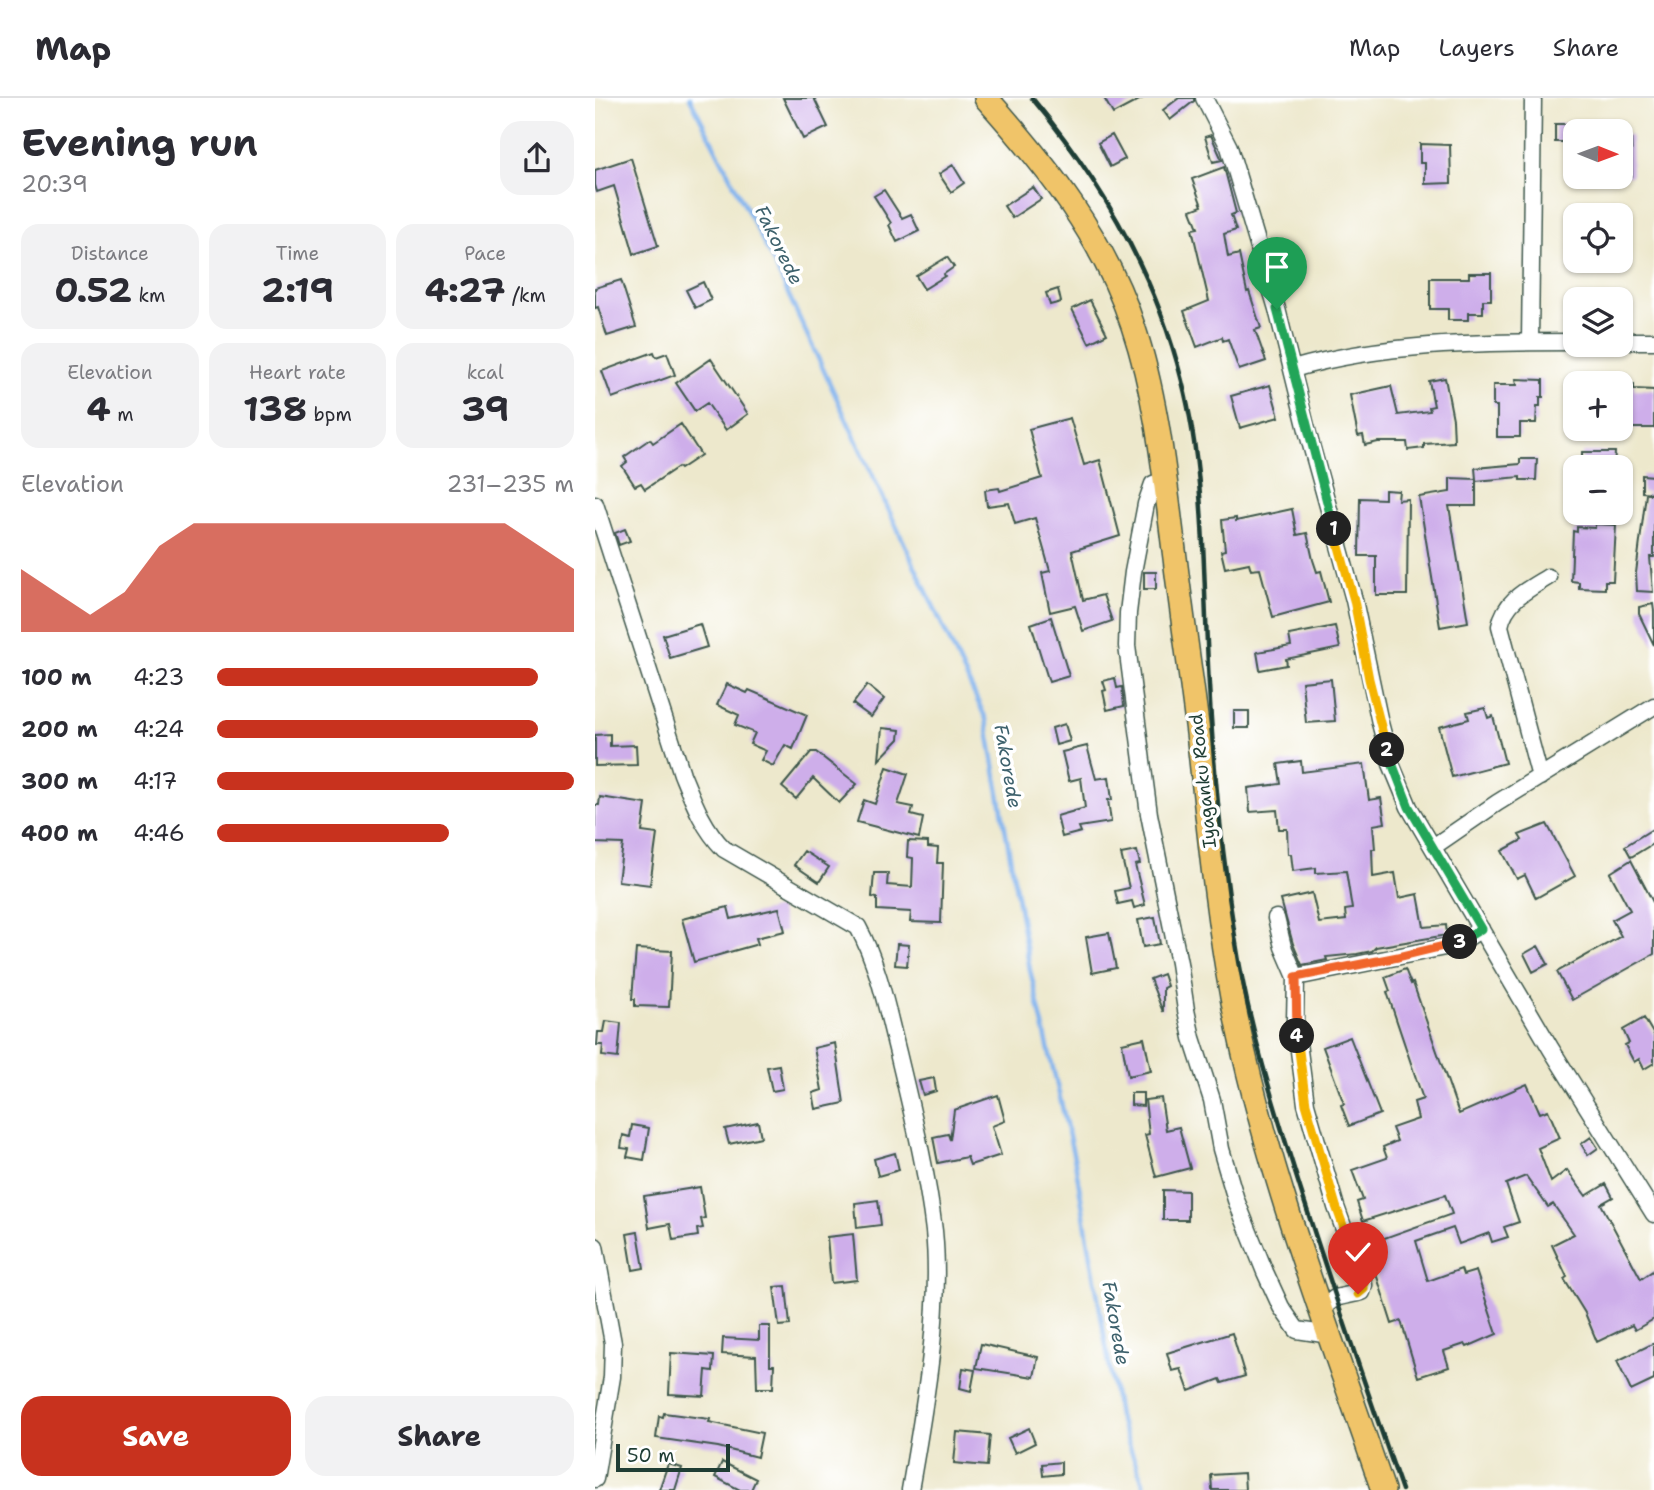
<!DOCTYPE html>
<html lang="en">
<head>
<meta charset="utf-8">
<style>
  body { margin:0; font-family:"Shantell Sans",sans-serif; background:#f2f2f3; color:#2b2b33; height:100vh; display:flex; flex-direction:column; font-size:26px; white-space:nowrap }
  * { box-sizing:border-box; margin:0 }
  p { font-size:23px; color:#7c7c81 }
  .icon { flex:none; width:38px; height:38px; fill:none; stroke:currentColor; stroke-width:2; stroke-linecap:round; stroke-linejoin:round }
  .map { position:relative; flex:1; overflow:hidden }
  .details { display:flex; flex-direction:column; background:#fff; width:595px }
  .details>* { flex:none }
  .needle { width:46px; rotate:91deg }
  .tools { position:absolute; left:968px; top:21px; display:grid; gap:14px }
  .tools a { display:grid; place-items:center; width:70px; height:70px; border-radius:14px; background:#fff; box-shadow:0 2px 5px #0004; font-size:35px }
  .scale { position:absolute; left:21px; bottom:18px; width:114px; box-sizing:border-box; padding-left:7px; border:4px solid #1f3d34; border-top:0; font-size:19px; line-height:24px; white-space:nowrap; color:#1f3d34; -webkit-text-stroke:5px #fff; paint-order:stroke }
  .pin { position:absolute; display:grid; place-items:center; width:60px; height:60px; color:#fff; margin:-72px -30px; border-radius:50% 50% 50% 0; rotate:-45deg; box-shadow:0 0 7px #0007 }
  .pin .icon { rotate:45deg }
  .km { position:absolute; width:35px; height:35px; margin:-18px; border-radius:50%; background:#222; color:#fff; font-size:19px; line-height:35px; text-align:center }
  .round { display:grid; place-items:center; flex:none; width:74px; height:74px; border-radius:21px; background:#f2f2f3 }
  .overview { display:flex; align-items:center; justify-content:space-between; height:119px; padding:0 21px }
  h1 { font-size:38px; font-weight:700; line-height:52px }
  .metrics { display:grid; grid-template-columns:repeat(3,1fr); gap:10px; height:119px; padding:7px 21px }
  .metrics div { display:grid; align-content:center; border-radius:18px; background:#f2f2f3; text-align:center }
  .metrics b { font-size:35px; font-weight:700 }
  .metrics small { font-size:19px; font-weight:400 }
  .metrics p { font-size:19px }
  .chart { height:196px; padding:14px 21px }
  .chart p { display:flex; justify-content:space-between }
  .chart svg { width:100%; height:126px; margin-top:7px; fill:#c8321e; opacity:.7 }
  .action { display:flex; gap:14px; margin-top:auto; padding:14px 21px }
  .action a { flex:1; height:80px; border-radius:21px; background:#c8321e; color:#fff; font-size:28px; font-weight:700; line-height:80px; text-align:center }
  .action a+a { background:#f2f2f3; color:#2b2b33 }
  ul { padding:0 21px; list-style:none; font-size:23px }
  li { display:grid; grid-template-columns:112px 84px 1fr; align-items:center; height:52px }
  li i { height:18px; border-radius:9px; background:#c8321e }
  header { display:flex; align-items:center; gap:42px; box-sizing:border-box; height:98px; padding:0 35px; background:#fff; border-bottom:2px solid #e1e1e2 }
  header strong { font-size:33px }
  nav { display:flex; gap:38px; margin-inline-start:auto; font-size:24px }
  main { display:flex; flex:1; min-height:0 }
  .map>svg:first-child { display:block }
  .lines { fill:none; stroke-linecap:round; stroke-linejoin:round }
  .stream { stroke:#82b4ee; stroke-width:4.5 }
  .building { fill:#ceaeea }
  .minor-casing { stroke:#3e574b; stroke-width:19 }
  .highway-casing { stroke:#3e574b; stroke-width:26 }
  .minor { stroke:#fff; stroke-width:16 }
  .highway { stroke:#f0c469; stroke-width:23 }
  .rail { stroke:#1f3d34; stroke-width:4.5 }
  .split-1-casing { stroke:#fff; stroke-width:14 }
  .split-2-casing { stroke:#fff; stroke-width:14 }
  .split-3-casing { stroke:#fff; stroke-width:14 }
  .split-4-casing { stroke:#fff; stroke-width:14 }
  .split-5-casing { stroke:#fff; stroke-width:14 }
  .split-1 { stroke:#22a559; stroke-width:9 }
  .split-2 { stroke:#f5b400; stroke-width:9 }
  .split-3 { stroke:#22a559; stroke-width:9 }
  .split-4 { stroke:#f0652b; stroke-width:9 }
  .split-5 { stroke:#f5b400; stroke-width:9 }
  .labels { text-anchor:middle; dominant-baseline:central; stroke-width:7; stroke-linejoin:round; paint-order:stroke }
  .street-label { font-size:18px; fill:#1f3d34; stroke:#fff }
  .water-label { font-size:19px; font-style:italic; fill:#3d616c; stroke:#fff }
</style>
</head>
<body>
<header>
<strong>Map</strong>
<nav><a>Map</a><a>Layers</a><a>Share</a></nav>
</header>
<main>
<section class="details">
<div class="overview"><div><h1>Evening run</h1><p>20:39</p></div><a class="round"><svg class="icon" aria-label="share" viewBox="0 0 24 24"><path d="M12 15V3M7 8l5-5 5 5M5 13v7h14v-7"/></svg></a></div>
<div class="metrics">
<div><p>Distance</p><b>0.52<small> km</small></b></div>
<div><p>Time</p><b>2:19</b></div>
<div><p>Pace</p><b>4:27<small> /km</small></b></div>
</div>
<div class="metrics">
<div><p>Elevation</p><b>4<small> m</small></b></div>
<div><p>Heart rate</p><b>138<small> bpm</small></b></div>
<div><p>kcal</p><b>39</b></div>
</div>
<div class="chart"><p><span>Elevation</span>231–235 m</p>
<svg viewBox="0 0 160 44" preserveAspectRatio="none"><path d="M0 44V22L10 30L20 38L30 30L40 14L50 6L60 6L70 6L80 6L90 6L100 6L110 6L120 6L130 6L140 6L150 14L160 22V44z"/></svg>
</div>
<ul>
<li><b>100 m</b>4:23<i style="width:90%"></i></li>
<li><b>200 m</b>4:24<i style="width:90%"></i></li>
<li><b>300 m</b>4:17<i style="width:100%"></i></li>
<li><b>400 m</b>4:46<i style="width:65%"></i></li>
</ul>
<div class="action"><a>Save</a><a>Share</a></div>
</section>
<div class="map">
<svg width="1059" height="1392" viewBox="0 0 1059 1392">
  <rect width="100%" height="100%" fill="#fff"/>
  <filter id="ink" filterUnits="userSpaceOnUse"><feTurbulence type="fractalNoise" baseFrequency=".0143" numOctaves="2"/><feDisplacementMap in="SourceGraphic" scale="14" xChannelSelector="R" yChannelSelector="G"/><feConvolveMatrix kernelMatrix="1 2 1 2 8 2 1 2 1" color-interpolation-filters="sRGB"/></filter>
  <filter id="wash" filterUnits="userSpaceOnUse"><feTurbulence type="fractalNoise" baseFrequency=".00686" numOctaves="4" result="noise"/><feDisplacementMap in="SourceGraphic" scale="28" xChannelSelector="R" yChannelSelector="G"/><feGaussianBlur stdDeviation="1.57" result="paint"/><feColorMatrix in="noise" values="0 0 0 0 0 0 0 0 0 0 0 0 0 0 0 0 0 1.4 0 .05"/><feComposite in="paint" operator="in"/></filter>
  <g filter="url(#wash)">
    <rect width="100%" height="100%" fill="#ede8cc"/>
    <g class="lines">
      <!-- stream -->
      <path class="stream" d="M95 0 175 157 391 621 435 872 480 1064 523 1318 551 1392"/>
    </g>
    <g id="blocks">
      <!-- building -->
      <path class="building" d="M188 0H219L233 29 208 41Z
        M509 0H548L518 16Z
        M584 0H599V3L575 22 568 12Z
        M960 26H980V44H960Z
        M517 37 530 61 515 69 503 45Z
        M616 37 627 62 618 64 610 39Z
        M1026 37H1036L1037 78H1026Z
        M825 46 855 47 856 85 830 86V65H825Z
        M36 60 63 148 39 156 19 88 2 94 0 87V72Z
        M358 67 369 85 356 94 344 76Z
        M629 69 641 115 636 117 641 132 629 136 633 159 644 156 652 194 654 193 666 230 660 232 671 263 644 272 633 241 628 243 627 239 602 249 589 213 614 203 597 131 603 130 596 112 607 108 597 81Z
        M438 89 446 101 417 120 409 108Z
        M289 92 307 120 316 116 324 133 302 144 294 127 296 125 279 98Z
        M352 159 359 169 349 176 350 178 329 191 321 178Z
        M874 175H896V202H888V215H873V222H853V211H835V180H874Z
        M26 182 41 229 12 238 3 209 0 210V190Z
        M108 184 116 202 100 210 91 192Z
        M463 191 466 204 455 207 451 195Z
        M495 202 512 236 494 245 477 211Z
        M59 254 61 259 72 255 80 277 17 300 7 273Z
        M116 261 153 316 131 332 112 305 100 313 81 285Z
        M850 280 858 321 859 344 829 346V350L813 352 812 344H783L770 347 768 337 763 338 755 297 796 288 803 317 835 313 834 309 839 308 834 283Z
        M921 281 948 282V299H945V308H942L941 325H925V339H902V308H898V287H922Z
        M1026 286H1039V291L1059 292V330H1026Z
        M675 287 684 319 645 330 636 298Z
        M475 320 489 367 505 362 525 438 477 453 488 502 508 497 517 523 488 533 480 508 455 514 447 475 455 473 440 420 420 426 414 405 392 408 390 392 404 390 405 393 447 380 434 331Z
        M86 326 106 357 85 371 83 369 50 391 46 385 40 388 27 368 32 364 29 359 55 341 58 345Z
        M987 354H1020L1019 369H987Z
        M925 361H942L941 382H925V379L881 383V408H854L873 524 845 529 824 399 855 394V380L881 381 880 370 925 366Z
        M1047 377 1059 378V395L1047 394Z
        M790 392 804 393 803 402 813 401 812 497H781V458H764L765 400 790 401Z
        M1051 396H1059V459H1055L1058 494 1042 493 1041 475Z
        M697 411 702 437 712 435 718 462 722 474 726 473 734 504 678 519 665 471 656 472 654 465 630 470 626 453 630 452 627 422 641 420V423Z
        M1000 426 1021 427 1018 483H1010V491L984 490V484L976 483 978 433 982 434V429L1000 430Z
        M30 431 35 443 24 447 20 435Z
        M549 474H561V491H549Z
        M1058 506 1059 513V547L1044 516V509Z
        M456 519 474 578 454 584 436 526Z
        M105 526 112 549 75 560 68 537Z
        M740 528 745 550 691 561 692 567 665 572 662 554 696 548 694 537Z
        M520 580 522 590 527 589 529 608 512 612 508 593 511 592 508 583Z
        M736 581 740 623 711 625 707 584Z
        M132 586 152 595 154 592 212 617 198 651 190 647 178 668 166 662 171 653 155 646 160 635 140 627 144 617 122 607Z
        M272 587 289 601 276 619 258 606Z
        M890 610 893 620 898 618 910 665 857 679 844 629 874 621 872 614Z
        M639 613H654V630H639Z
        M470 626 475 643 461 647 457 630Z
        M287 630 305 632 304 641 284 662Z
        M15 636V648L41 647 42 667 0 668V637Z
        M492 648 501 681 514 679 517 702H513L516 724 484 729 486 734 467 739 462 718 490 710 486 680 474 683 467 654Z
        M216 654H221L262 686 244 705 218 680 201 701 187 689Z
        M706 663 707 674 769 666 774 702 786 700 790 725 778 727 780 751H777L778 779 800 775 804 800 823 796 829 829 851 827 852 837 781 849 777 853 762 856 731 859 732 862 707 867 698 846 686 802 717 795 724 825 751 822 750 812 757 811 751 773 721 775V770L698 773 696 756H693L692 731H684L682 712 655 714 653 690 686 686 683 666Z
        M292 669 313 676 303 706 318 709 316 717 328 720 324 740 262 724 269 702 280 706Z
        M5 699 51 706 47 734 62 736 55 787 23 783 28 746 0 745V707H4Z
        M952 726 980 778 941 800 930 777 922 781 907 753 927 742 924 737Z
        M1059 730V745L1036 759 1030 748Z
        M313 743 333 744V749L343 750 342 765H348L346 825 315 824 316 814 282 812V800L277 799 279 775H293L292 787 317 789 318 760 312 759Z
        M209 753 234 769 224 784 199 767Z
        M542 753 545 766 540 767 550 807 539 810 537 803 523 806 520 793 534 790 526 756Z
        M1036 762 1059 806V856L977 902 962 874 1026 838 1017 822 1035 812 1015 775Z
        M133 809 136 821 184 810 190 833 161 840 163 846 99 864 87 821Z
        M560 819 565 846 548 849 543 822Z
        M514 835 521 870 497 875 491 839Z
        M302 846 314 847 312 868 300 867Z
        M943 848 953 866 938 874 929 856Z
        M41 851 77 853 74 909 40 908V901H37Z
        M810 871 816 886 818 885 864 1016 932 986 945 1015 953 1012 965 1040 943 1050 956 1084 972 1072 991 1098 1011 1086 1018 1099 1006 1106 1046 1181 1059 1172V1221L1040 1232 1037 1227 1002 1244 990 1215 969 1181 972 1179 957 1147 979 1136 958 1106 953 1109 931 1078 911 1086 924 1124 909 1129 913 1139 897 1144 894 1135 864 1146 858 1130 821 1143 833 1183 866 1171 868 1177 881 1173 902 1236 872 1249 870 1246 849 1253 854 1269 823 1279 806 1223 797 1226 778 1166 785 1164 778 1144 857 1116 850 1097 768 1123 762 1104 768 1102 757 1072 792 1060 788 1049 802 1043 797 1030 823 1021 819 1004 828 1001 792 894 795 893 790 879Z
        M568 876 572 888 568 890V914L555 881Z
        M1049 920 1059 937V965L1049 971 1044 961 1039 964 1030 947 1034 945 1028 932Z
        M11 923 26 925 23 960 7 958 8 947H2L3 934H9Z
        M755 939 785 1016 754 1028 746 1007 749 1006 728 949Z
        M549 940 556 973 533 978 527 945Z
        M240 945 249 1005 221 1011 218 995 227 992 219 950Z
        M184 967 188 991 177 993 172 969Z
        M339 980 341 993 328 997 324 983Z
        M536 995H548V1008L536 1007Z
        M403 997 410 1023 397 1028 406 1057 375 1067 372 1059 343 1065 338 1039 353 1036 355 1042 359 1012Z
        M566 1000 571 1032 584 1029 595 1070 561 1079 550 1037 554 1036 550 1002Z
        M163 1024 166 1039 134 1046 130 1031Z
        M37 1027 54 1030 49 1062 32 1059 34 1051 26 1050 28 1037 35 1039Z
        M996 1039 1003 1050 993 1057 986 1046Z
        M300 1055 304 1072 283 1078 279 1061Z
        M105 1089 110 1120 106 1121 108 1130 102 1131 103 1138 78 1142 75 1126 54 1130 49 1098Z
        M568 1092 593 1093V1122H568Z
        M283 1102 286 1127 262 1130 260 1105Z
        M43 1134 49 1170 38 1172 32 1136Z
        M258 1136 262 1182 236 1185 232 1139Z
        M191 1188 195 1227 184 1228 179 1189Z
        M164 1228H175V1267H179L178 1290H162L161 1258 127 1256 128 1240 164 1242Z
        M637 1235 650 1278 627 1285 625 1281 594 1293 586 1271 577 1273 572 1255Z
        M1059 1245V1282L1036 1293 1022 1263Z
        M386 1246 443 1259 439 1279 381 1270Z
        M76 1255 119 1258 118 1273 111 1272 109 1298 74 1296Z
        M368 1270 380 1272 376 1293 365 1290Z
        M69 1315 115 1321 114 1324 167 1335 162 1359 123 1349 61 1340 64 1318 68 1319Z
        M434 1330 440 1345 420 1355 413 1340Z
        M362 1334 395 1337 392 1368 359 1365Z
        M127 1364 161 1381 156 1392H145L120 1379Z
        M466 1364V1376L448 1378 447 1366Z
        M73 1366 87 1370 80 1392H64Z
        M649 1375 650 1392H617L616 1377Z"/>
    </g>
  </g>
  <g filter="url(#ink)">
    <use href="#blocks" fill-opacity="0" stroke="#3e574b" stroke-width="2"/>
    <g class="lines">
      <!-- minor casing -->
      <g class="minor-casing">
        <path id="minor" d="M609 0 634 49 682 211 713 336 759 502 785 625 796 666 814 709 956 951 1059 1116
          M1026 243H1059
          M935 244 938 0
          M698 271C786 245 888 244 980 244
          M570 382 558 386 551 406 538 474 533 515 532 548 554 716 584 865 591 912 597 940 617 1002 626 1051 641 1102 670 1174 686 1209 702 1232 735 1237
          M0 406 87 676C98 703 108 730 129 751L263 829C284 868 292 912 303 955 317 1014 332 1073 339 1133 347 1214 329 1312 315 1392
          M945 679 905 528C910 502 932 492 953 479
          M838 749 902 705 1059 608
          M681 820 688 849 701 879 700 922 711 1006 741 1109 769 1187 767 1194 740 1200 726 1211
          M701 879 850 849 866 844 886 831
          M0 1148 18 1245 17 1279 0 1381"/>
      </g>
      <!-- highway casing -->
      <g class="highway-casing">
        <path id="highway" d="M391 0C452 68 509 140 538 228 563 302 570 383 580 460 587 518 596 577 603 635 613 723 621 812 637 899 669 1068 733 1230 788 1392"/>
      </g>
      <!-- minor -->
      <use href="#minor" class="minor"/>
      <!-- highway -->
      <use href="#highway" class="highway"/>
      <!-- rail -->
      <path class="rail" d="M437 0C506 83 561 178 587 283 609 369 608 457 612 545 616 645 625 746 641 845 654 930 680 1011 706 1093 738 1193 772 1293 807 1392"/>
    </g>
  </g>
  <g class="lines" filter="url(#ink)">
    <!-- split-1 casing -->
    <g class="split-1-casing">
      <path id="split-1" d="M682 211 739 431"/>
    </g>
    <!-- split-2 casing -->
    <g class="split-2-casing">
      <path id="split-2" d="M739 431 759 502 774 581 792 652"/>
    </g>
    <!-- split-3 casing -->
    <g class="split-3-casing">
      <path id="split-3" d="M792 652 814 709 886 831 865 844"/>
    </g>
    <!-- split-4 casing -->
    <g class="split-4-casing">
      <path id="split-4" d="M702 938 701 879 803 859 865 844"/>
    </g>
    <!-- split-5 casing -->
    <g class="split-5-casing">
      <path id="split-5" d="M702 938 711 1006 741 1108 769 1186V1191L763 1196"/>
    </g>
    <!-- split-1 -->
    <use href="#split-1" class="split-1"/>
    <!-- split-2 -->
    <use href="#split-2" class="split-2"/>
    <!-- split-3 -->
    <use href="#split-3" class="split-3"/>
    <!-- split-4 -->
    <use href="#split-4" class="split-4"/>
    <!-- split-5 -->
    <use href="#split-5" class="split-5"/>
  </g>
  <g class="labels">
    <!-- street labels -->
    <g class="street-label">
      <text transform="translate(608 683) rotate(-96)">Iyaganku Road</text>
    </g>
    <!-- water labels -->
    <g class="water-label">
      <text transform="translate(184 147) rotate(64)">Fakorede</text>
      <text transform="translate(413 668) rotate(80)">Fakorede</text>
      <text transform="translate(521 1225) rotate(80)">Fakorede</text>
    </g>
  </g>
</svg>
<div class="tools">
<a><svg class="needle" viewBox="-14 -14 28 28"><path d="M0-13l5 13h-10z" fill="#e53935"/><path d="M0 13l5-13h-10z" fill="#7c7c81"/></svg></a>
<a><svg class="icon" aria-label="locate" viewBox="0 0 24 24"><circle cx="12" cy="12" r="6"/><path d="M12 2v4M12 18v4M2 12h4M18 12h4"/></svg></a>
<a><svg class="icon" aria-label="layers" viewBox="0 0 24 24"><path d="M12 4l9 5-9 5-9-5zM3 14l9 5 9-5"/></svg></a>
<a>+</a>
<a>−</a>
</div>
<div class="scale">50 m</div>
<div class="pin" style="left:682px;top:211px;background:#1e9e55"><svg class="icon" aria-label="arrive" viewBox="0 0 24 24"><path d="M6 21V4h12l-3 4 3 4H6"/></svg></div>
<div class="pin" style="left:763px;top:1196px;background:#d93025"><svg class="icon" aria-label="check" viewBox="0 0 24 24"><path d="M5 12l5 5 9-10"/></svg></div>
<b class="km" style="left:739px;top:431px">1</b>
<b class="km" style="left:792px;top:652px">2</b>
<b class="km" style="left:865px;top:844px">3</b>
<b class="km" style="left:702px;top:938px">4</b>
</div>
</main>
</body>
</html>
